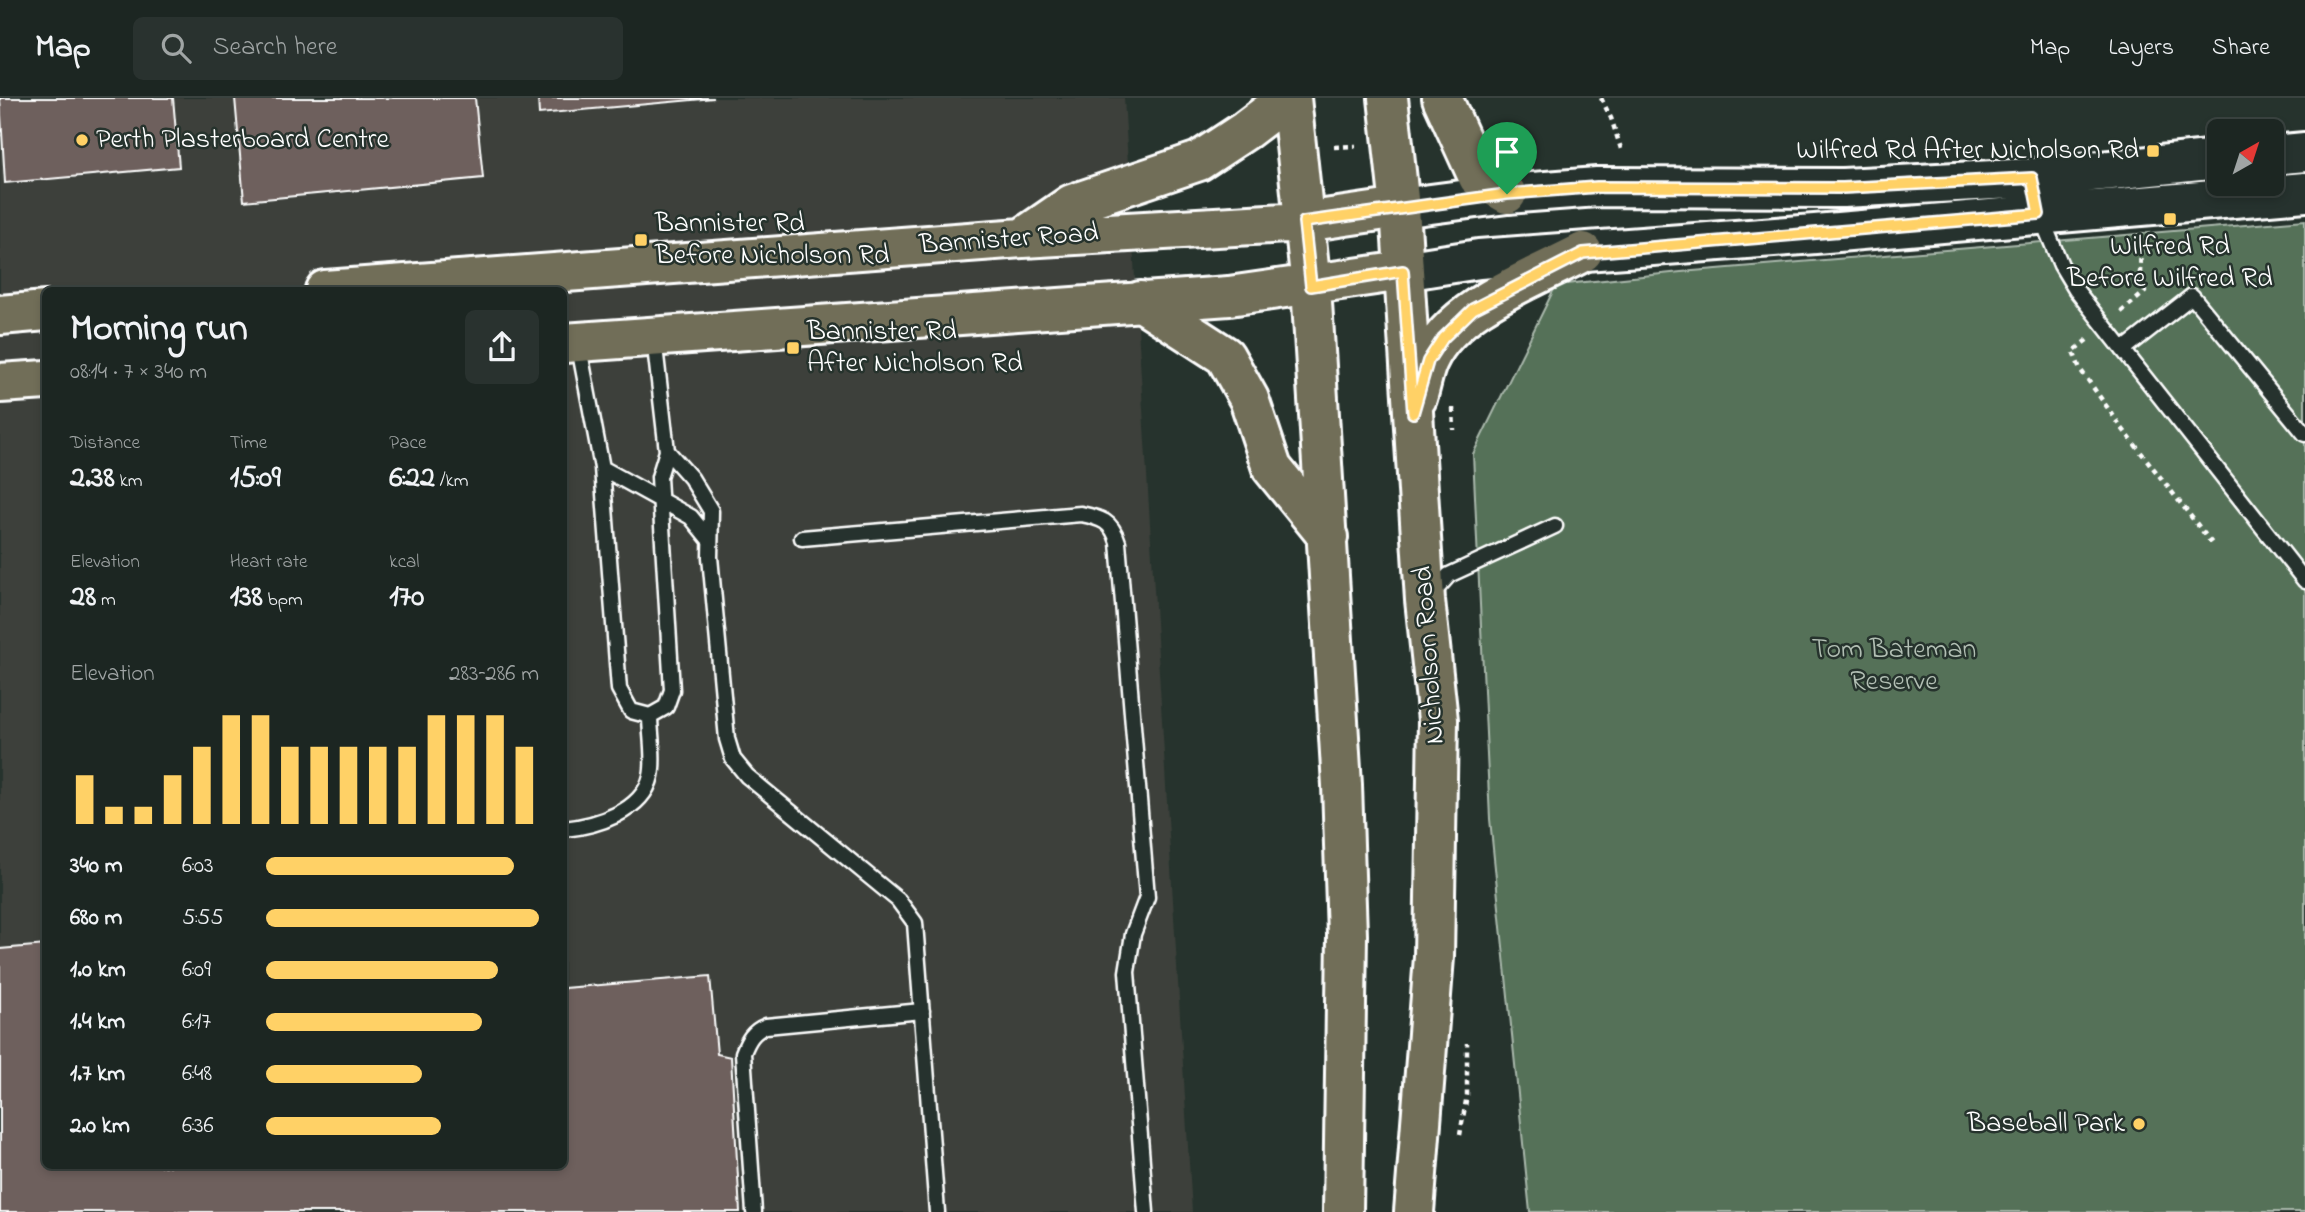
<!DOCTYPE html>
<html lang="en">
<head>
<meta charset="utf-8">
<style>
  body { margin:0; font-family:"Indie Flower",sans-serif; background:#29322f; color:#f1f3f6; height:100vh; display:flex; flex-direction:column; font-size:26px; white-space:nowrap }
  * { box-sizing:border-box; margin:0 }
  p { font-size:23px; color:#a0a5a5 }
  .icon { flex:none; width:38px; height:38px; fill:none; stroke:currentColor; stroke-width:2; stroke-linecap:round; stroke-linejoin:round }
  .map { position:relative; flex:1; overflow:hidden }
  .side { position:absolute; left:42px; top:189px; width:525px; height:882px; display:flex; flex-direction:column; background:#1c2622; border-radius:10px; box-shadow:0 4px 10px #0003,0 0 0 2px #3a4340 }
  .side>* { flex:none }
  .needle { width:46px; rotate:39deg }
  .buttons { position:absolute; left:2207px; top:21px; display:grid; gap:14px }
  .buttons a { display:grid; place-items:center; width:77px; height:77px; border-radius:10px; background:#1c2622; box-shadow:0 4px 10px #0003,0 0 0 2px #3a4340; font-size:35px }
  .pin { position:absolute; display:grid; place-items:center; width:60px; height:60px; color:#fff; margin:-72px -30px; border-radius:50% 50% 50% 0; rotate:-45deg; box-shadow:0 0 7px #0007 }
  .pin .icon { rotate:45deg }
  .round { display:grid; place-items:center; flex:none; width:74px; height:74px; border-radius:10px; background:#29322f }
  .summary { display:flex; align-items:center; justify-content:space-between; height:119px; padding:0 28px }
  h1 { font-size:38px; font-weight:700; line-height:52px }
  .stats { display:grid; grid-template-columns:repeat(3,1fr); gap:10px; height:119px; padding:7px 28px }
  .stats div { display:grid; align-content:center }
  .stats b { font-size:30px; font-weight:700 }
  .stats small { font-size:19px; font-weight:400 }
  .stats p { font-size:19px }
  .chart { height:196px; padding:14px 28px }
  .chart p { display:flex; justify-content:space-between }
  .chart svg { width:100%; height:126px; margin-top:7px; stroke:#ffd166; stroke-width:6 }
  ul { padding:0 28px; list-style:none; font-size:23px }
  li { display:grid; grid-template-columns:112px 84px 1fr; align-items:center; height:52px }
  li i { height:18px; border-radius:9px; background:#ffd166 }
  header { display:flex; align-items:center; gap:42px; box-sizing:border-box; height:98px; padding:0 35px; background:#1c2622; border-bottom:2px solid #3a4340 }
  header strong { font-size:33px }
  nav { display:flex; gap:38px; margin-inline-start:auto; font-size:24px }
  .search { width:490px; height:63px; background:#29322f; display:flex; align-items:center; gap:18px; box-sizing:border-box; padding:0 24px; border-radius:10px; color:#a0a5a5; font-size:26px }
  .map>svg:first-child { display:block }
  .built { fill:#3c413b; fill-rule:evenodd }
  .green { fill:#547158; stroke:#aab8ac; stroke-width:2 }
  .building { fill:#6e615d; stroke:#fff; stroke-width:2 }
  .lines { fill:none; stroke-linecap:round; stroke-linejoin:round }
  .service-casing { stroke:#fff; stroke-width:19 }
  .secondary-casing { stroke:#fff; stroke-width:44 }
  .primary-casing { stroke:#fff; stroke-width:44 }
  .path { stroke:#fff; stroke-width:4.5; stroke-dasharray:5 5; stroke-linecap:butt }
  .service { stroke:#26332d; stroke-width:14 }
  .secondary { stroke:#26332d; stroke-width:38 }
  .primary { stroke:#716e59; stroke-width:38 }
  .route-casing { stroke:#fff; stroke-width:14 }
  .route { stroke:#ffd166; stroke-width:9 }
  .poi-dot { fill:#ffd166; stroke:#26332d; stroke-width:2.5 }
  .labels { text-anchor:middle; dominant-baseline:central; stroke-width:5; stroke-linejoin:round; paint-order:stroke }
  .poi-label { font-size:28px; fill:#fff; stroke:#26332d; text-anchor:start }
  .street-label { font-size:28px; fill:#fff; stroke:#26332d }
  .park-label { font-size:28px; fill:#b2bfb4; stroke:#26332d }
</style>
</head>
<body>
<header>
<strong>Map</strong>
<div class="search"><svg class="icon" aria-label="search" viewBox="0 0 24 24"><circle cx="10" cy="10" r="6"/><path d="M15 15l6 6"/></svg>Search here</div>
<nav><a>Map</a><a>Layers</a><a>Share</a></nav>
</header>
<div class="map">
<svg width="2305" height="1114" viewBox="0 0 2305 1114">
  <rect width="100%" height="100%" fill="#26332d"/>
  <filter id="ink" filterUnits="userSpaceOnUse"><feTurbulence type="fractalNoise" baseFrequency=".0143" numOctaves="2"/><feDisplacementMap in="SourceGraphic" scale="14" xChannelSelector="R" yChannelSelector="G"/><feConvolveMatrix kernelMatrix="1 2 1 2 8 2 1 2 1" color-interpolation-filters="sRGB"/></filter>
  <g filter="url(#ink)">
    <!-- built -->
    <path class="built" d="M0 0H1124L1192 1114H0ZM46 192H564V1068H46Z"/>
    <!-- green -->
    <path class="green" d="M2305 122V1114H1530L1490 721 1473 356 1556 187 1681 174Z"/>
    <!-- building -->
    <path class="building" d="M0 0H173L179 69 5 85Z
      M235 0H475L483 80 244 103Z
      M538 0H714L539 16Z
      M46 847V1068H564V890L710 878 717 956 731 959 740 1114H0V851Z"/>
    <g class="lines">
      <!-- service casing -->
      <g class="service-casing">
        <path id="service" d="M2041 119 2061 167 2076 192 2305 483
          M578 244 602 370 691 419 708 440
          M2123 252 2192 198 2305 336
          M667 353 691 380 711 413 710 459 727 641 733 661 747 678 898 802 915 825 937 1114
          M602 370 619 591 631 613 650 618 666 609 672 592 659 379 667 353 654 240
          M802 440 1081 416C1101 420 1112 423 1118 444L1147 799 1133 836 1127 874 1146 1114
          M1432 496 1449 477 1555 428
          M564 731C595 728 643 714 651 678 655 660 650 636 650 618
          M754 1114 743 955C748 942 753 933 766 928L922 913"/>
      </g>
      <!-- secondary casing -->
      <g class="secondary-casing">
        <path id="secondary" d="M2272 57 2305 54
          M1400 110 1507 96 1597 89 1843 90 2032 80 2219 61
          M1403 173 1479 161 1815 136 2305 94"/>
      </g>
      <!-- primary casing -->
      <g class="primary-casing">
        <path id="primary" d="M1291 0 1311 188 1342 687 1347 837 1343 1114
          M1388 0 1400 110 1425 502 1438 622 1434 859 1414 1114
          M1442 0 1478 79 1507 96
          M1024 139 1072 106 1199 63 1246 32 1275 10 1282 0
          M325 192 1022 140 1304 124 1400 110
          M1140 203 1225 258 1249 301 1272 370 1328 439
          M0 217 46 213
          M564 245 1229 198 1403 173
          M0 285 46 282
          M1417 300C1421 288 1423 274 1428 263 1453 208 1532 181 1583 154"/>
      </g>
      <!-- path -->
      <path class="path" d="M1601 0 1611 20 1622 54
        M1334 49 1356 48
        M2121 214 2145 194 2140 175 2141 143
        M2087 242 2073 253 2080 271 2122 330 2214 448
        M1453 310 1454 332
        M1460 1037 1467 997V945"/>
      <!-- service -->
      <use href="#service" class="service"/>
      <!-- secondary -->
      <use href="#secondary" class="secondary"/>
      <!-- primary -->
      <use href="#primary" class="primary"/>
    </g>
  </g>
  <g class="lines" filter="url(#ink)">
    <!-- route casing -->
    <g class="route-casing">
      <path id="route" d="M2032 80 2039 116 1583 155 1473 211 1443 240 1428 263 1413 315 1403 173 1311 188 1304 124 1507 96 1597 89 1843 90Z"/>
    </g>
    <!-- route -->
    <use href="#route" class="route"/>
  </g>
  <!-- markers -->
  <g class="poi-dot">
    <circle cx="82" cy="42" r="7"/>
    <rect x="2146" y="46" width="14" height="14" rx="3.5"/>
    <rect x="2163" y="114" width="14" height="14" rx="3.5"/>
    <rect x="634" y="135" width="14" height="14" rx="3.5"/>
    <rect x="786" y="243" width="14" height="14" rx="3.5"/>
    <circle cx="2139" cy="1026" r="7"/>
  </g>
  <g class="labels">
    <!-- poi labels -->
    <g class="poi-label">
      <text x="96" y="42">Perth Plasterboard Centre</text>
      <text x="2139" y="53" text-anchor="end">Wilfred Rd After Nicholson Rd</text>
      <text x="655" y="126">Bannister Rd<tspan x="655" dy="32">Before Nicholson Rd</tspan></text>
      <text x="2170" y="149" text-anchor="middle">Wilfred Rd<tspan x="2170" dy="32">Before Wilfred Rd</tspan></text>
      <text x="807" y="234">Bannister Rd<tspan x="807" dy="32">After Nicholson Rd</tspan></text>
      <text x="2125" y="1026" text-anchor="end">Baseball Park</text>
    </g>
    <!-- street labels -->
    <g class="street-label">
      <text transform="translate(1009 142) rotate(-4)">Bannister Road</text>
      <text transform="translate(1430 557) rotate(-94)">Nicholson Road</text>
    </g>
    <!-- park labels -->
    <g class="park-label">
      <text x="1894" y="552">Tom Bateman<tspan x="1894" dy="32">Reserve</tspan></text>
    </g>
  </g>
</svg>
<div class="buttons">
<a><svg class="needle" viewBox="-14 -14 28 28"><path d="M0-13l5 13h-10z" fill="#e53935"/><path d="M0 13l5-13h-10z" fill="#a0a5a5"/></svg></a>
</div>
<div class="pin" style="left:1507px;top:96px;background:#1e9e55"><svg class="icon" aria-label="arrive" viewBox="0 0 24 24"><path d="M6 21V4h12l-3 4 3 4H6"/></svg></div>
<section class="side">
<div class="summary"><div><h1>Morning run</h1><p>08:14 · 7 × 340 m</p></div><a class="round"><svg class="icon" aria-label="share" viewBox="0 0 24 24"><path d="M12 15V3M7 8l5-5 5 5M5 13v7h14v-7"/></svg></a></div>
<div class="stats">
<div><p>Distance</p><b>2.38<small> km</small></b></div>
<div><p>Time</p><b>15:09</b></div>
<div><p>Pace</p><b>6:22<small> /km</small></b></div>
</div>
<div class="stats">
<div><p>Elevation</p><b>28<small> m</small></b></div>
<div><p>Heart rate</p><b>138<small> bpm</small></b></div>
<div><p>kcal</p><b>170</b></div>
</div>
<div class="chart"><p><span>Elevation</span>283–286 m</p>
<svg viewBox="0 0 160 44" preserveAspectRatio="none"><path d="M5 44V27M15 44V38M25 44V38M35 44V27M45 44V17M55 44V6M65 44V6M75 44V17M85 44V17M95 44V17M105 44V17M115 44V17M125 44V6M135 44V6M145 44V6M155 44V17"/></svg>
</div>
<ul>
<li><b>340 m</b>6:03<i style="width:91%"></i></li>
<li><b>680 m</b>5:55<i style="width:100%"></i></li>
<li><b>1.0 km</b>6:09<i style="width:85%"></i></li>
<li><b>1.4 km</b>6:17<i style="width:79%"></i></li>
<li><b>1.7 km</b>6:48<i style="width:57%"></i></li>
<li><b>2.0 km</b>6:36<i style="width:64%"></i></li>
</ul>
</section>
</div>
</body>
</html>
